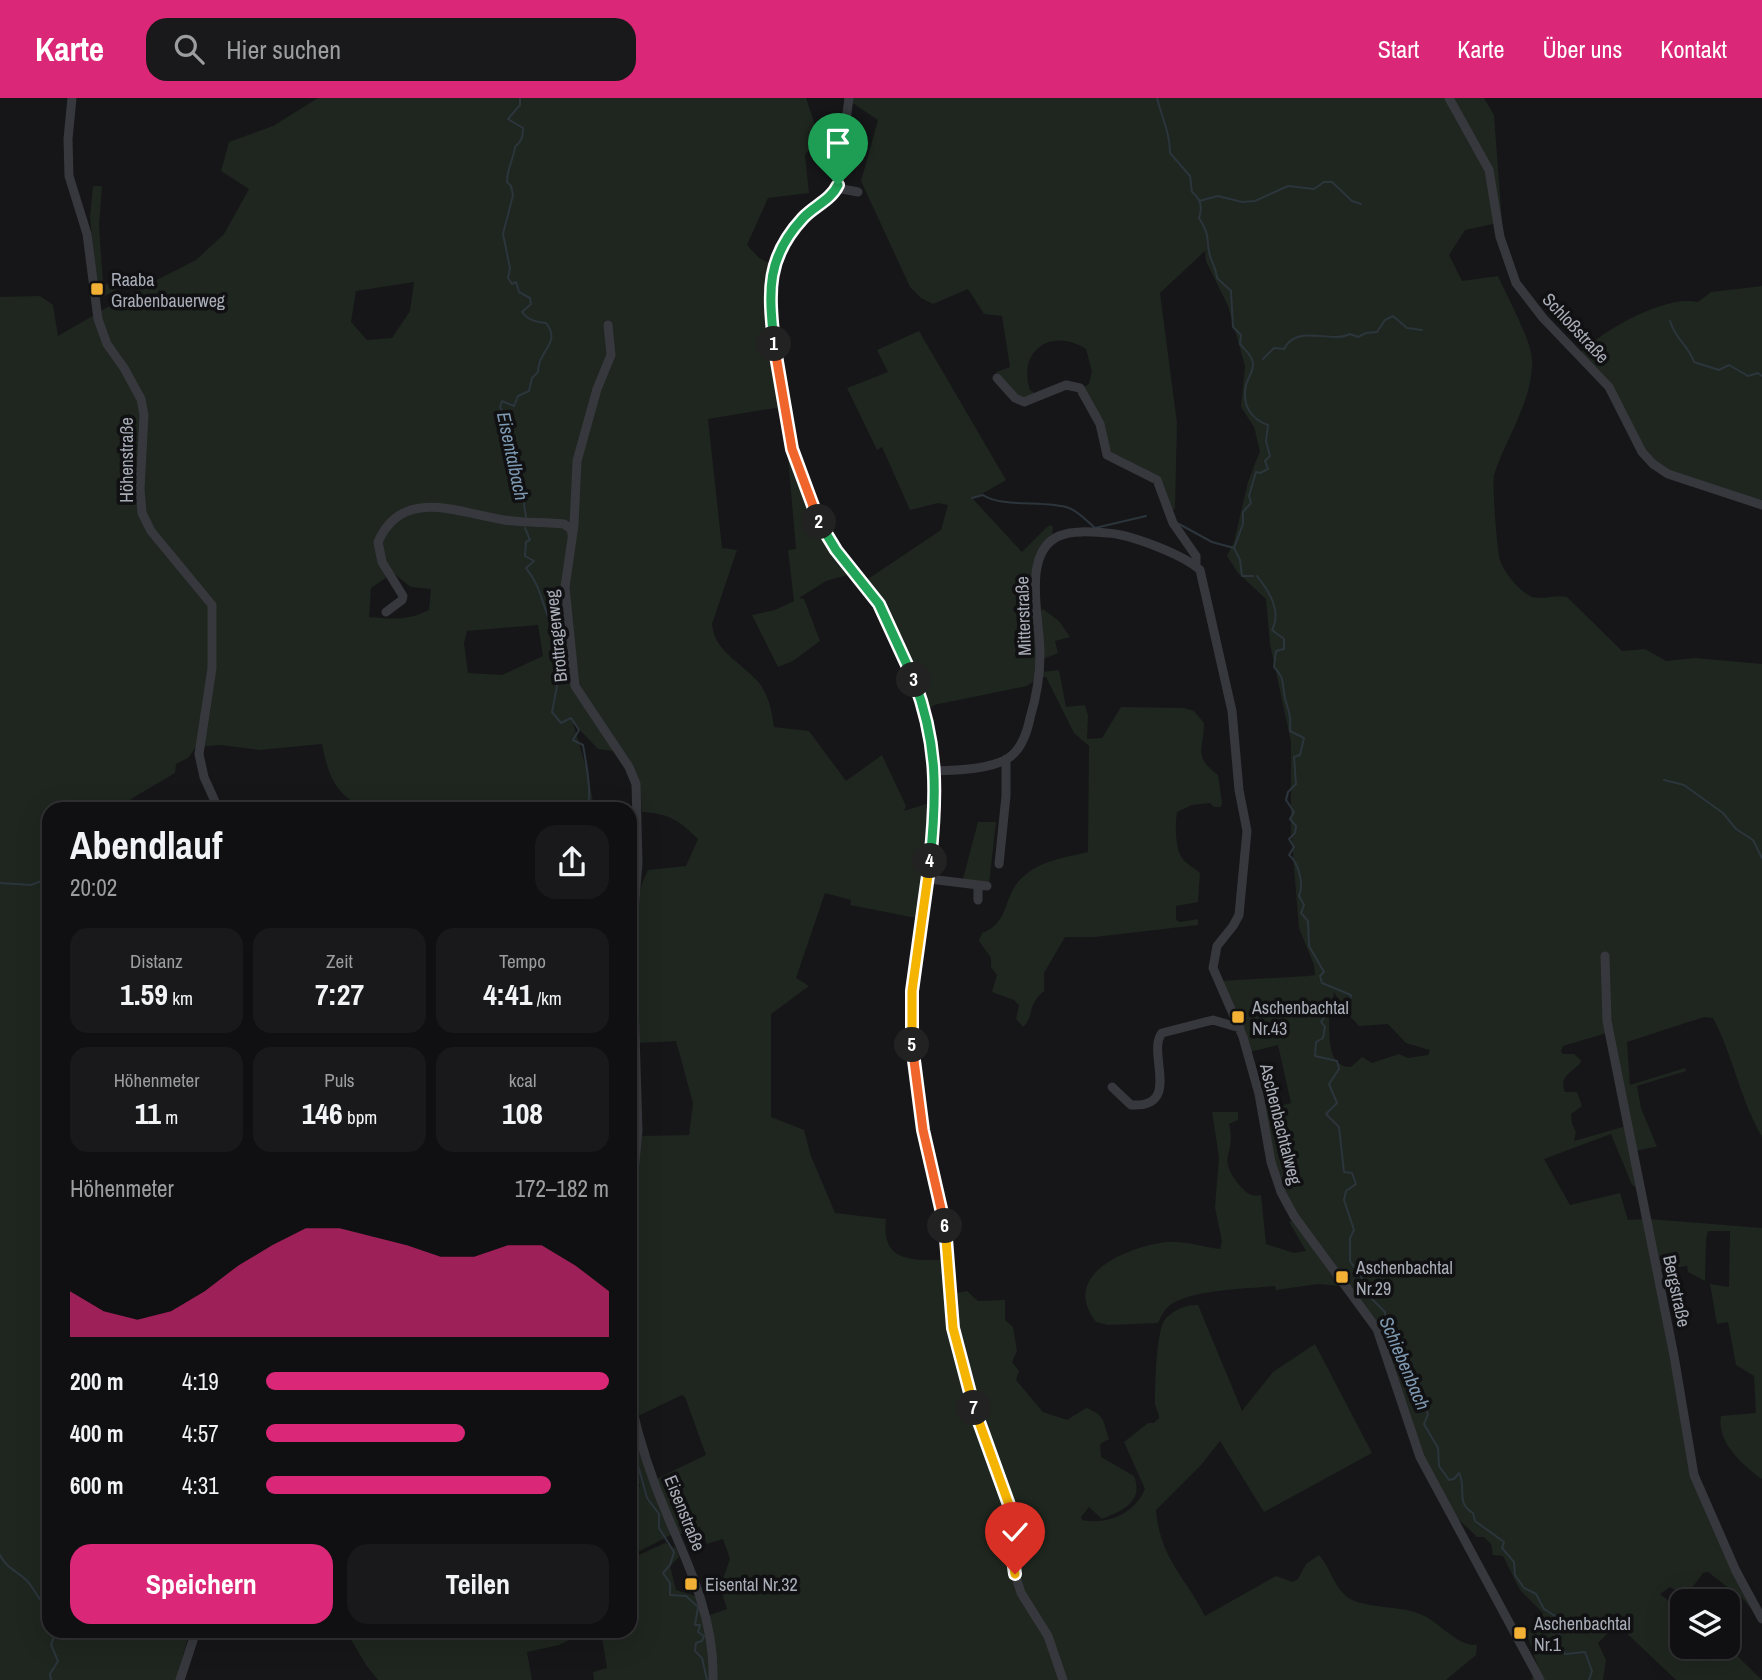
<!DOCTYPE html>
<html lang="de">
<head>
<meta charset="utf-8">
<style>
  body { margin:0; font-family:"Archivo Narrow",sans-serif; background:#19191b; color:#f1f3f6; height:100vh; display:flex; flex-direction:column; font-size:26px; white-space:nowrap }
  * { box-sizing:border-box; margin:0 }
  p { font-size:23px; color:#9c9d9f }
  .icon { flex:none; width:38px; height:38px; fill:none; stroke:currentColor; stroke-width:2; stroke-linecap:round; stroke-linejoin:round }
  .map { position:relative; flex:1; overflow:hidden }
  .details { position:absolute; left:42px; top:704px; width:595px; height:836px; display:flex; flex-direction:column; background:#101012; border-radius:21px; box-shadow:0 7px 28px #0002,0 0 0 2px #303032 }
  .details>* { flex:none }
  .buttons { position:absolute; left:1670px; top:1491px; display:grid; gap:14px }
  .buttons a { display:grid; place-items:center; width:70px; height:70px; border-radius:14px; background:#101012; box-shadow:0 7px 28px #0002,0 0 0 2px #303032; font-size:35px }
  .pin { position:absolute; display:grid; place-items:center; width:60px; height:60px; color:#fff; margin:-72px -30px; border-radius:50% 50% 50% 0; rotate:-45deg; box-shadow:0 0 7px #0007 }
  .pin .icon { rotate:45deg }
  .km { position:absolute; width:35px; height:35px; margin:-18px; border-radius:50%; background:#222; color:#fff; font-size:19px; line-height:35px; text-align:center }
  .round { display:grid; place-items:center; flex:none; width:74px; height:74px; border-radius:21px; background:#19191b }
  .summary { display:flex; align-items:center; justify-content:space-between; height:119px; padding:0 28px }
  h1 { font-size:38px; font-weight:700; line-height:52px }
  .stats { display:grid; grid-template-columns:repeat(3,1fr); gap:10px; height:119px; padding:7px 28px }
  .stats div { display:grid; align-content:center; border-radius:18px; background:#19191b; text-align:center }
  .stats b { font-size:30px; font-weight:700 }
  .stats small { font-size:19px; font-weight:400 }
  .stats p { font-size:19px }
  .chart { height:196px; padding:14px 28px }
  .chart p { display:flex; justify-content:space-between }
  .chart svg { width:100%; height:126px; margin-top:7px; fill:#db2777; opacity:.7 }
  .button { display:flex; gap:14px; margin-top:auto; padding:14px 28px }
  .button a { flex:1; height:80px; border-radius:21px; background:#db2777; color:#fff; font-size:28px; font-weight:700; line-height:80px; text-align:center }
  .button a+a { background:#19191b; color:#f1f3f6 }
  ul { padding:0 28px; list-style:none; font-size:23px }
  li { display:grid; grid-template-columns:112px 84px 1fr; align-items:center; height:52px }
  li i { height:18px; border-radius:9px; background:#db2777 }
  header { display:flex; align-items:center; gap:42px; box-sizing:border-box; height:98px; padding:0 35px; background:#db2777; color:#fff }
  header strong { font-size:33px }
  nav { display:flex; gap:38px; margin-inline-start:auto; font-size:24px }
  .search { width:490px; height:63px; background:#19191b; display:flex; align-items:center; gap:18px; box-sizing:border-box; padding:0 24px; border-radius:21px; color:#9c9d9f; font-size:26px }
  .map>svg:first-child { display:block }
  .green { fill:#1e261f; fill-rule:evenodd }
  .lines { fill:none; stroke-linecap:round; stroke-linejoin:round }
  .stream { stroke:#2c353c; stroke-width:2 }
  .minor { stroke:#37383d; stroke-width:9 }
  .split-1-casing { stroke:#fff; stroke-width:14 }
  .split-2-casing { stroke:#fff; stroke-width:14 }
  .split-3-casing { stroke:#fff; stroke-width:14 }
  .split-4-casing { stroke:#fff; stroke-width:14 }
  .split-5-casing { stroke:#fff; stroke-width:14 }
  .split-6-casing { stroke:#fff; stroke-width:14 }
  .split-7-casing { stroke:#fff; stroke-width:14 }
  .split-8-casing { stroke:#fff; stroke-width:14 }
  .split-1 { stroke:#22a559; stroke-width:9 }
  .split-2 { stroke:#f0652b; stroke-width:9 }
  .split-3 { stroke:#22a559; stroke-width:9 }
  .split-4 { stroke:#22a559; stroke-width:9 }
  .split-5 { stroke:#f5b400; stroke-width:9 }
  .split-6 { stroke:#f0652b; stroke-width:9 }
  .split-7 { stroke:#f5b400; stroke-width:9 }
  .split-8 { stroke:#f5b400; stroke-width:9 }
  .poi-dot { fill:#f2b134; stroke:#111113; stroke-width:2.5 }
  .labels { text-anchor:middle; dominant-baseline:central; stroke-width:7; stroke-linejoin:round; paint-order:stroke }
  .poi-label { font-size:18px; fill:#a8adb8; stroke:#111113; text-anchor:start }
  .street-label { font-size:18px; fill:#a8adb8; stroke:#111113 }
  .water-label { font-size:19px; font-style:italic; fill:#7f9bb3; stroke:#111113 }
</style>
</head>
<body>
<header>
<strong>Karte</strong>
<div class="search"><svg class="icon" aria-label="search" viewBox="0 0 24 24"><circle cx="10" cy="10" r="6"/><path d="M15 15l6 6"/></svg>Hier suchen</div>
<nav><a>Start</a><a>Karte</a><a>Über uns</a><a>Kontakt</a></nav>
</header>
<div class="map">
<svg width="1762" height="1582" viewBox="0 0 1762 1582">
  <rect width="100%" height="100%" fill="#161618"/>
  <!-- green -->
  <path class="green" d="M318 0H806L819 39 805 57 809 95 768 100 747 147 759 160 775 168 776 247 795 351 820 420 851 476 826 483 799 500 804 501 820 543 793 563 778 569 752 517 775 512 794 503 788 452 796 451 787 348 780 312 775 310 708 321 722 450 737 452 712 526C714 554 744 566 760 586 769 598 772 614 774 629L809 633 846 683 882 657 906 708 904 713 926 706 933 709 920 819 916 820 850 807 851 802 825 795 796 880 809 888 771 916V1019L804 1032 811 1058 835 1115 886 1121C881 1165 912 1162 945 1162L948 1197 967 1193 978 1203 1005 1202V1222L1013 1229 1017 1253 1012 1264 1019 1273 1016 1282 1043 1314 1067 1322 1086 1310C1106 1317 1103 1325 1109 1341L1100 1346 1101 1359 1134 1378C1144 1404 1123 1412 1102 1421L1089 1409 1081 1419 1082 1422C1108 1427 1134 1416 1145 1391L1124 1344 1148 1325H1154L1159 1320C1159 1314 1155 1310 1155 1305 1155 1287 1156 1237 1164 1223 1170 1213 1187 1206 1198 1207L1242 1313 1273 1274 1315 1246 1372 1355 1264 1414 1220 1343 1201 1367 1156 1412C1160 1460 1184 1477 1205 1518L1276 1478 1293 1484 1298 1481 1306 1466 1319 1457C1330 1469 1333 1487 1346 1498 1361 1511 1399 1507 1420 1516 1439 1523 1456 1548 1477 1547L1476 1557 1446 1582H714L707 1518 727 1511 720 1489 730 1461 723 1441 707 1446 700 1429 679 1437 656 1381 706 1357 685 1299 682 1297 638 1318 630 1293V1119L641 1038 689 1037 693 1005 676 943 638 945C636 894 623 818 648 772L686 768 698 741C678 722 671 716 642 714L639 684 620 654 598 651 573 625 588 676 594 710H365C335 697 328 677 322 646L259 652 221 647 196 649 188 660 176 666 175 675 131 701 136 710H49V1533H190L176 1582H0V199L40 198 53 207 58 238 137 192 196 162 224 136 249 91 221 73 229 44 273 28ZM414 184 410 213 392 240 367 242 351 224 356 193ZM393 475 411 489 431 491 429 512C406 523 394 521 369 519L371 490ZM538 527 543 558 502 577 468 575 464 545 467 533Z
    M845 0H1484L1494 17 1502 124 1465 132 1449 157 1462 183 1498 178C1506 196 1532 244 1532 262 1533 304 1506 339 1494 377 1492 386 1497 452 1500 462 1504 475 1519 492 1530 498 1540 503 1555 496 1567 499L1622 553 1645 551 1666 563 1695 560 1762 566V1039C1740 1001 1734 960 1713 920L1704 919 1627 944 1630 987 1685 970 1686 973 1637 988 1641 1010 1657 1049H1654L1635 1053 1607 935 1563 948 1561 953 1563 956H1574L1581 962 1580 966C1570 975 1559 979 1565 994H1577L1582 1008 1571 1016 1572 1026 1576 1034 1574 1043 1626 1028 1638 1090 1632 1087 1611 1036 1544 1061 1570 1107 1620 1095 1628 1122 1644 1121 1692 1378 1761 1523 1744 1502 1708 1474 1703 1475 1689 1494 1680 1495 1670 1489 1660 1496 1682 1513V1549L1727 1548 1762 1582H1676L1617 1526 1598 1545 1606 1562 1603 1582H1531L1538 1569 1527 1536 1543 1515 1520 1492 1503 1458 1493 1457 1491 1446 1484 1439H1477L1453 1416 1422 1358 1384 1242 1301 1125 1276 1075 1263 1007 1275 1005 1276 1009 1291 1005 1278 947 1249 954 1219 883 1308 878 1315 877 1314 867 1299 830 1291 733V644L1270 546 1266 501 1238 475 1227 458 1234 444 1248 384 1260 353 1254 329 1241 309 1245 268 1228 208 1206 163 1205 153 1160 195 1177 325 1175 410 1171 415 1158 381 1107 355 1082 290 1089 286 1092 273 1086 251C1052 229 1017 252 1030 292L1037 297 1022 302 996 274 1010 269 1002 218 984 216 968 191 933 206 921 200 910 189 861 83 878 22ZM1334 894 1345 913 1359 928 1388 926 1406 945 1430 952 1428 957 1408 960 1399 956 1372 965 1362 959 1351 969C1322 969 1332 926 1328 907L1333 903Z
    M93 88H102L99 127 103 186 119 187 120 190 100 200 97 198 90 119Z
    M1762 188V405L1677 377 1648 359 1632 326 1580 255C1604 232 1664 197 1698 204L1711 194Z
    M919 233 1006 382 973 401 1022 454 1046 430 1050 427 1053 429 1052 440 1039 457 1037 581 1027 588 934 607 928 613 865 483 941 432 948 407 938 405 910 412 882 349 877 352 847 290 888 274 877 252Z
    M1043 511 1059 523 1070 539 1055 543 1058 555 1043 561 1039 515Z
    M1059 572 1066 609 1085 607 1088 617 1087 641 1102 640 1121 609 1184 610 1194 613 1204 625C1204 652 1192 657 1218 677L1222 705 1221 709H1214L1210 705 1192 707 1177 714C1175 726 1175 750 1182 760 1186 766 1195 770 1200 775L1198 804 1176 808V822L1180 824 1198 821V827L1095 839H1065L1044 875V893C1026 908 1035 918 1023 929L1016 921 1019 907 1014 902 992 894 997 877 991 869V860L979 843 982 835C1009 825 1003 802 1018 784 1036 763 1063 760 1088 754L1089 648 1074 635 1046 579H1041L1042 574Z
    M978 724H996L989 786 963 781Z
    M1212 1014H1238V1022L1229 1026C1237 1059 1214 1057 1241 1089 1248 1096 1251 1099 1261 1097L1266 1146 1294 1155 1306 1153 1289 1124 1294 1121 1342 1188 1318 1186 1276 1192 1275 1188C1246 1191 1202 1191 1175 1204 1166 1208 1162 1216 1158 1225L1108 1227 1096 1224C1059 1176 1128 1149 1166 1144 1182 1142 1204 1149 1220 1151L1222 1144 1215 1109 1219 1059Z
    M1649 1121 1762 1130V1381C1743 1368 1716 1343 1721 1318L1756 1315 1754 1278 1736 1267 1728 1224 1717 1226 1710 1186 1729 1189 1730 1133H1708L1706 1142 1705 1183 1688 1174 1687 1168 1658 1172Z
    M630 1315 671 1437 630 1458V1394L640 1388 630 1357Z
    M665 1445 676 1450 679 1459 670 1468 676 1492 695 1498 707 1531 711 1582H594L593 1574 607 1570 601 1533H630V1461Z
    M346 1533H588L559 1547 527 1554 532 1582H378L366 1567Z"/>
  <g class="lines">
    <!-- stream -->
    <path class="stream" d="M520 0V7L508 21 523 30C523 39 522 43 515 49 514 60 507 70 507 84L511 88 513 97 503 136 510 170 508 180 512 186 516 184 519 194 530 200 531 206 522 214C528 222 536 224 546 225 562 245 538 252 538 274L532 280 529 293 518 298 514 308 502 303 500 309 510 328 507 336 510 362 522 393 526 419
      M1157 0C1162 20 1170 35 1170 55L1190 78 1192 94C1201 101 1203 109 1199 120 1212 141 1205 140 1210 158 1213 166 1216 171 1217 180L1231 193 1233 229 1241 237 1240 246C1245 252 1252 257 1253 265 1254 273 1248 279 1246 287 1242 306 1250 321 1268 327L1266 343 1270 358 1265 363 1268 371 1260 375 1256 374 1249 398 1251 405 1243 414V426L1234 450 1240 462 1242 478H1253
      M1199 103 1218 98 1242 104 1255 103 1288 88 1314 91 1324 84H1332L1352 103 1361 106
      M1670 223C1677 244 1687 245 1694 264L1719 272 1729 267 1748 278 1758 275 1762 278
      M1263 261 1274 250 1284 251C1297 225 1330 246 1350 236L1358 239 1366 235 1377 234 1385 222 1393 218 1407 230 1422 232
      M972 400 983 397C1001 410 1046 402 1069 410 1078 413 1088 424 1095 430L1146 418
      M1179 426 1212 444 1234 450
      M525 430 530 442 526 444 525 458 534 463 526 470C541 488 542 507 552 528L558 530 554 538 560 555 555 569 554 583 557 588 552 614 561 625 571 620 579 632 573 642 583 647C586 664 592 695 588 710
      M1257 478C1269 493 1282 513 1272 532L1284 541V551L1276 553 1274 569C1285 580 1282 586 1285 600 1289 616 1291 615 1290 633L1304 640 1300 657 1294 659 1296 686 1288 694 1286 702 1294 714 1290 721 1296 728 1295 735 1289 741 1294 749 1289 757C1299 765 1304 787 1299 798L1304 807 1301 815 1308 823 1309 848 1324 874 1320 878 1322 885 1351 897 1347 914 1341 918 1339 912 1331 907 1323 910 1325 918 1321 924 1325 929 1323 940 1316 944 1315 958 1337 963 1339 971 1329 986 1337 1005 1326 1016 1339 1029 1344 1074 1352 1075 1356 1086 1346 1093 1344 1102 1354 1132 1350 1140V1163L1369 1190 1371 1200 1385 1214 1387 1229 1391 1238 1400 1246 1406 1273 1428 1316 1424 1326 1438 1350 1439 1368 1449 1382 1454 1381 1459 1375C1467 1389 1455 1405 1473 1415L1475 1423 1504 1444 1502 1450 1514 1464 1515 1477 1524 1490 1536 1496 1544 1511 1555 1518 1560 1529 1559 1544 1565 1556 1585 1554 1592 1573 1589 1582
      M1664 682 1684 687 1723 715 1736 731 1753 742 1762 760
      M0 785 31 787 49 780
      M630 1332 636 1344 633 1349 647 1400 659 1416V1430L674 1454 670 1467 663 1475 670 1485V1497L686 1498 698 1509 695 1527H700L698 1534 704 1538 702 1543 696 1545 695 1553 702 1560 707 1582
      M0 1457C7 1471 18 1473 28 1484 36 1493 38 1503 49 1510
      M51 1582 50 1576 58 1563 51 1547 56 1533"/>
    <!-- minor -->
    <path class="minor" d="M72 0 68 41 69 78 87 136 98 221 107 246 124 270 141 301 144 317 140 391 142 415 151 433 212 507V570L199 656 204 679 218 710
      M1449 0 1489 72 1500 139 1516 185 1543 220 1609 289 1642 354 1653 366 1668 376 1762 407
      M837 90 849 0
      M858 94 837 90 803 119 774 164 772 212 777 276 795 362 818 421 836 452 879 506 926 614 935 691 934 723 911 902 913 954 921 1019 948 1149 955 1239 982 1333 1012 1415 1010 1440 1015 1476 1021 1495 1048 1538 1063 1582
      M608 227 611 257 597 291 577 363 574 427 565 489 575 588 629 669 636 686 638 765 632 836 638 1033 630 1114
      M997 280 1015 300 1024 304 1066 287 1080 290 1100 326 1107 357 1157 382 1173 425 1196 458V468
      M386 514 402 502 403 498 382 464 378 444C402 388 459 415 504 422 523 425 544 424 564 426L571 431 572 436
      M933 673C955 672 987 672 1007 661 1020 653 1027 635 1030 620 1036 600 1040 578 1040 557 1041 525 1020 455 1059 438 1073 432 1093 434 1107 435 1130 436 1184 457 1200 472L1232 613 1239 692 1247 733 1239 817 1233 828 1217 848 1213 870 1243 939 1259 996 1271 1064 1281 1094 1294 1118 1377 1231 1420 1359 1540 1582
      M999 766 1006 698V661
      M929 781 987 788
      M978 802V787
      M1605 858 1607 923 1674 1258 1694 1377 1736 1473 1762 1521
      M1112 989 1131 1007C1183 1010 1146 954 1162 935L1213 922 1240 930
      M630 1301C639 1343 653 1385 670 1424 692 1474 715 1526 713 1582
      M180 1582 196 1533"/>
  </g>
  <g class="lines">
    <!-- split-1 casing -->
    <g class="split-1-casing">
      <path id="split-1" d="M774 246C769 194 765 161 803 120 814 108 831 102 838 87"/>
    </g>
    <!-- split-2 casing -->
    <g class="split-2-casing">
      <path id="split-2" d="M774 246 792 351 819 424"/>
    </g>
    <!-- split-3 casing -->
    <g class="split-3-casing">
      <path id="split-3" d="M819 424 836 452 879 506 914 582"/>
    </g>
    <!-- split-4 casing -->
    <g class="split-4-casing">
      <path id="split-4" d="M914 582C938 646 937 696 930 763"/>
    </g>
    <!-- split-5 casing -->
    <g class="split-5-casing">
      <path id="split-5" d="M912 947V893L930 763"/>
    </g>
    <!-- split-6 casing -->
    <g class="split-6-casing">
      <path id="split-6" d="M912 947 923 1032 945 1128"/>
    </g>
    <!-- split-7 casing -->
    <g class="split-7-casing">
      <path id="split-7" d="M945 1128 953 1230 974 1310"/>
    </g>
    <!-- split-8 casing -->
    <g class="split-8-casing">
      <path id="split-8" d="M974 1310 1012 1415 1010 1440 1015 1476"/>
    </g>
    <!-- split-1 -->
    <use href="#split-1" class="split-1"/>
    <!-- split-2 -->
    <use href="#split-2" class="split-2"/>
    <!-- split-3 -->
    <use href="#split-3" class="split-3"/>
    <!-- split-4 -->
    <use href="#split-4" class="split-4"/>
    <!-- split-5 -->
    <use href="#split-5" class="split-5"/>
    <!-- split-6 -->
    <use href="#split-6" class="split-6"/>
    <!-- split-7 -->
    <use href="#split-7" class="split-7"/>
    <!-- split-8 -->
    <use href="#split-8" class="split-8"/>
  </g>
  <!-- markers -->
  <g class="poi-dot">
    <rect x="90" y="184" width="14" height="14" rx="3.5"/>
    <rect x="1231" y="912" width="14" height="14" rx="3.5"/>
    <rect x="1335" y="1172" width="14" height="14" rx="3.5"/>
    <rect x="684" y="1479" width="14" height="14" rx="3.5"/>
    <rect x="1513" y="1528" width="14" height="14" rx="3.5"/>
  </g>
  <g class="labels">
    <!-- poi labels -->
    <g class="poi-label">
      <text x="111" y="181">Raaba<tspan x="111" dy="21">Grabenbauerweg</tspan></text>
      <text x="1252" y="909">Aschenbachtal<tspan x="1252" dy="21">Nr.43</tspan></text>
      <text x="1356" y="1169">Aschenbachtal<tspan x="1356" dy="21">Nr.29</tspan></text>
      <text x="705" y="1486">Eisental Nr.32</text>
      <text x="1534" y="1525">Aschenbachtal<tspan x="1534" dy="21">Nr.1</tspan></text>
    </g>
    <!-- street labels -->
    <g class="street-label">
      <text transform="translate(1576 230) rotate(47)">Schloßstraße</text>
      <text transform="translate(126 362) rotate(-90)">Höhenstraße</text>
      <text transform="translate(1023 518) rotate(-92)">Mitterstraße</text>
      <text transform="translate(556 538) rotate(-96)">Brottragerweg</text>
      <text transform="translate(1281 1026) rotate(76)">Aschenbachtalweg</text>
      <text transform="translate(1677 1193) rotate(78)">Bergstraße</text>
      <text transform="translate(685 1415) rotate(68)">Eisenstraße</text>
    </g>
    <!-- water labels -->
    <g class="water-label">
      <text transform="translate(513 358) rotate(78)">Eisentalbach</text>
      <text transform="translate(1405 1265) rotate(67)">Schiebenbach</text>
    </g>
  </g>
</svg>
<div class="buttons">
<a><svg class="icon" aria-label="layers" viewBox="0 0 24 24"><path d="M12 4l9 5-9 5-9-5zM3 14l9 5 9-5"/></svg></a>
</div>
<div class="pin" style="left:838px;top:87px;background:#1e9e55"><svg class="icon" aria-label="arrive" viewBox="0 0 24 24"><path d="M6 21V4h12l-3 4 3 4H6"/></svg></div>
<div class="pin" style="left:1015px;top:1476px;background:#d93025"><svg class="icon" aria-label="check" viewBox="0 0 24 24"><path d="M5 12l5 5 9-10"/></svg></div>
<b class="km" style="left:774px;top:246px">1</b>
<b class="km" style="left:819px;top:424px">2</b>
<b class="km" style="left:914px;top:582px">3</b>
<b class="km" style="left:930px;top:763px">4</b>
<b class="km" style="left:912px;top:947px">5</b>
<b class="km" style="left:945px;top:1128px">6</b>
<b class="km" style="left:974px;top:1310px">7</b>
<section class="details">
<div class="summary"><div><h1>Abendlauf</h1><p>20:02</p></div><a class="round"><svg class="icon" aria-label="share" viewBox="0 0 24 24"><path d="M12 15V3M7 8l5-5 5 5M5 13v7h14v-7"/></svg></a></div>
<div class="stats">
<div><p>Distanz</p><b>1.59<small> km</small></b></div>
<div><p>Zeit</p><b>7:27</b></div>
<div><p>Tempo</p><b>4:41<small> /km</small></b></div>
</div>
<div class="stats">
<div><p>Höhenmeter</p><b>11<small> m</small></b></div>
<div><p>Puls</p><b>146<small> bpm</small></b></div>
<div><p>kcal</p><b>108</b></div>
</div>
<div class="chart"><p><span>Höhenmeter</span>172–182 m</p>
<svg viewBox="0 0 160 44" preserveAspectRatio="none"><path d="M0 44V28L10 35L20 38L30 35L40 28L50 19L60 12L70 6L80 6L90 9L100 12L110 16L120 16L130 12L140 12L150 19L160 28V44z"/></svg>
</div>
<ul>
<li><b>200 m</b>4:19<i style="width:100%"></i></li>
<li><b>400 m</b>4:57<i style="width:58%"></i></li>
<li><b>600 m</b>4:31<i style="width:83%"></i></li>
</ul>
<div class="button"><a>Speichern</a><a>Teilen</a></div>
</section>
</div>
</body>
</html>
